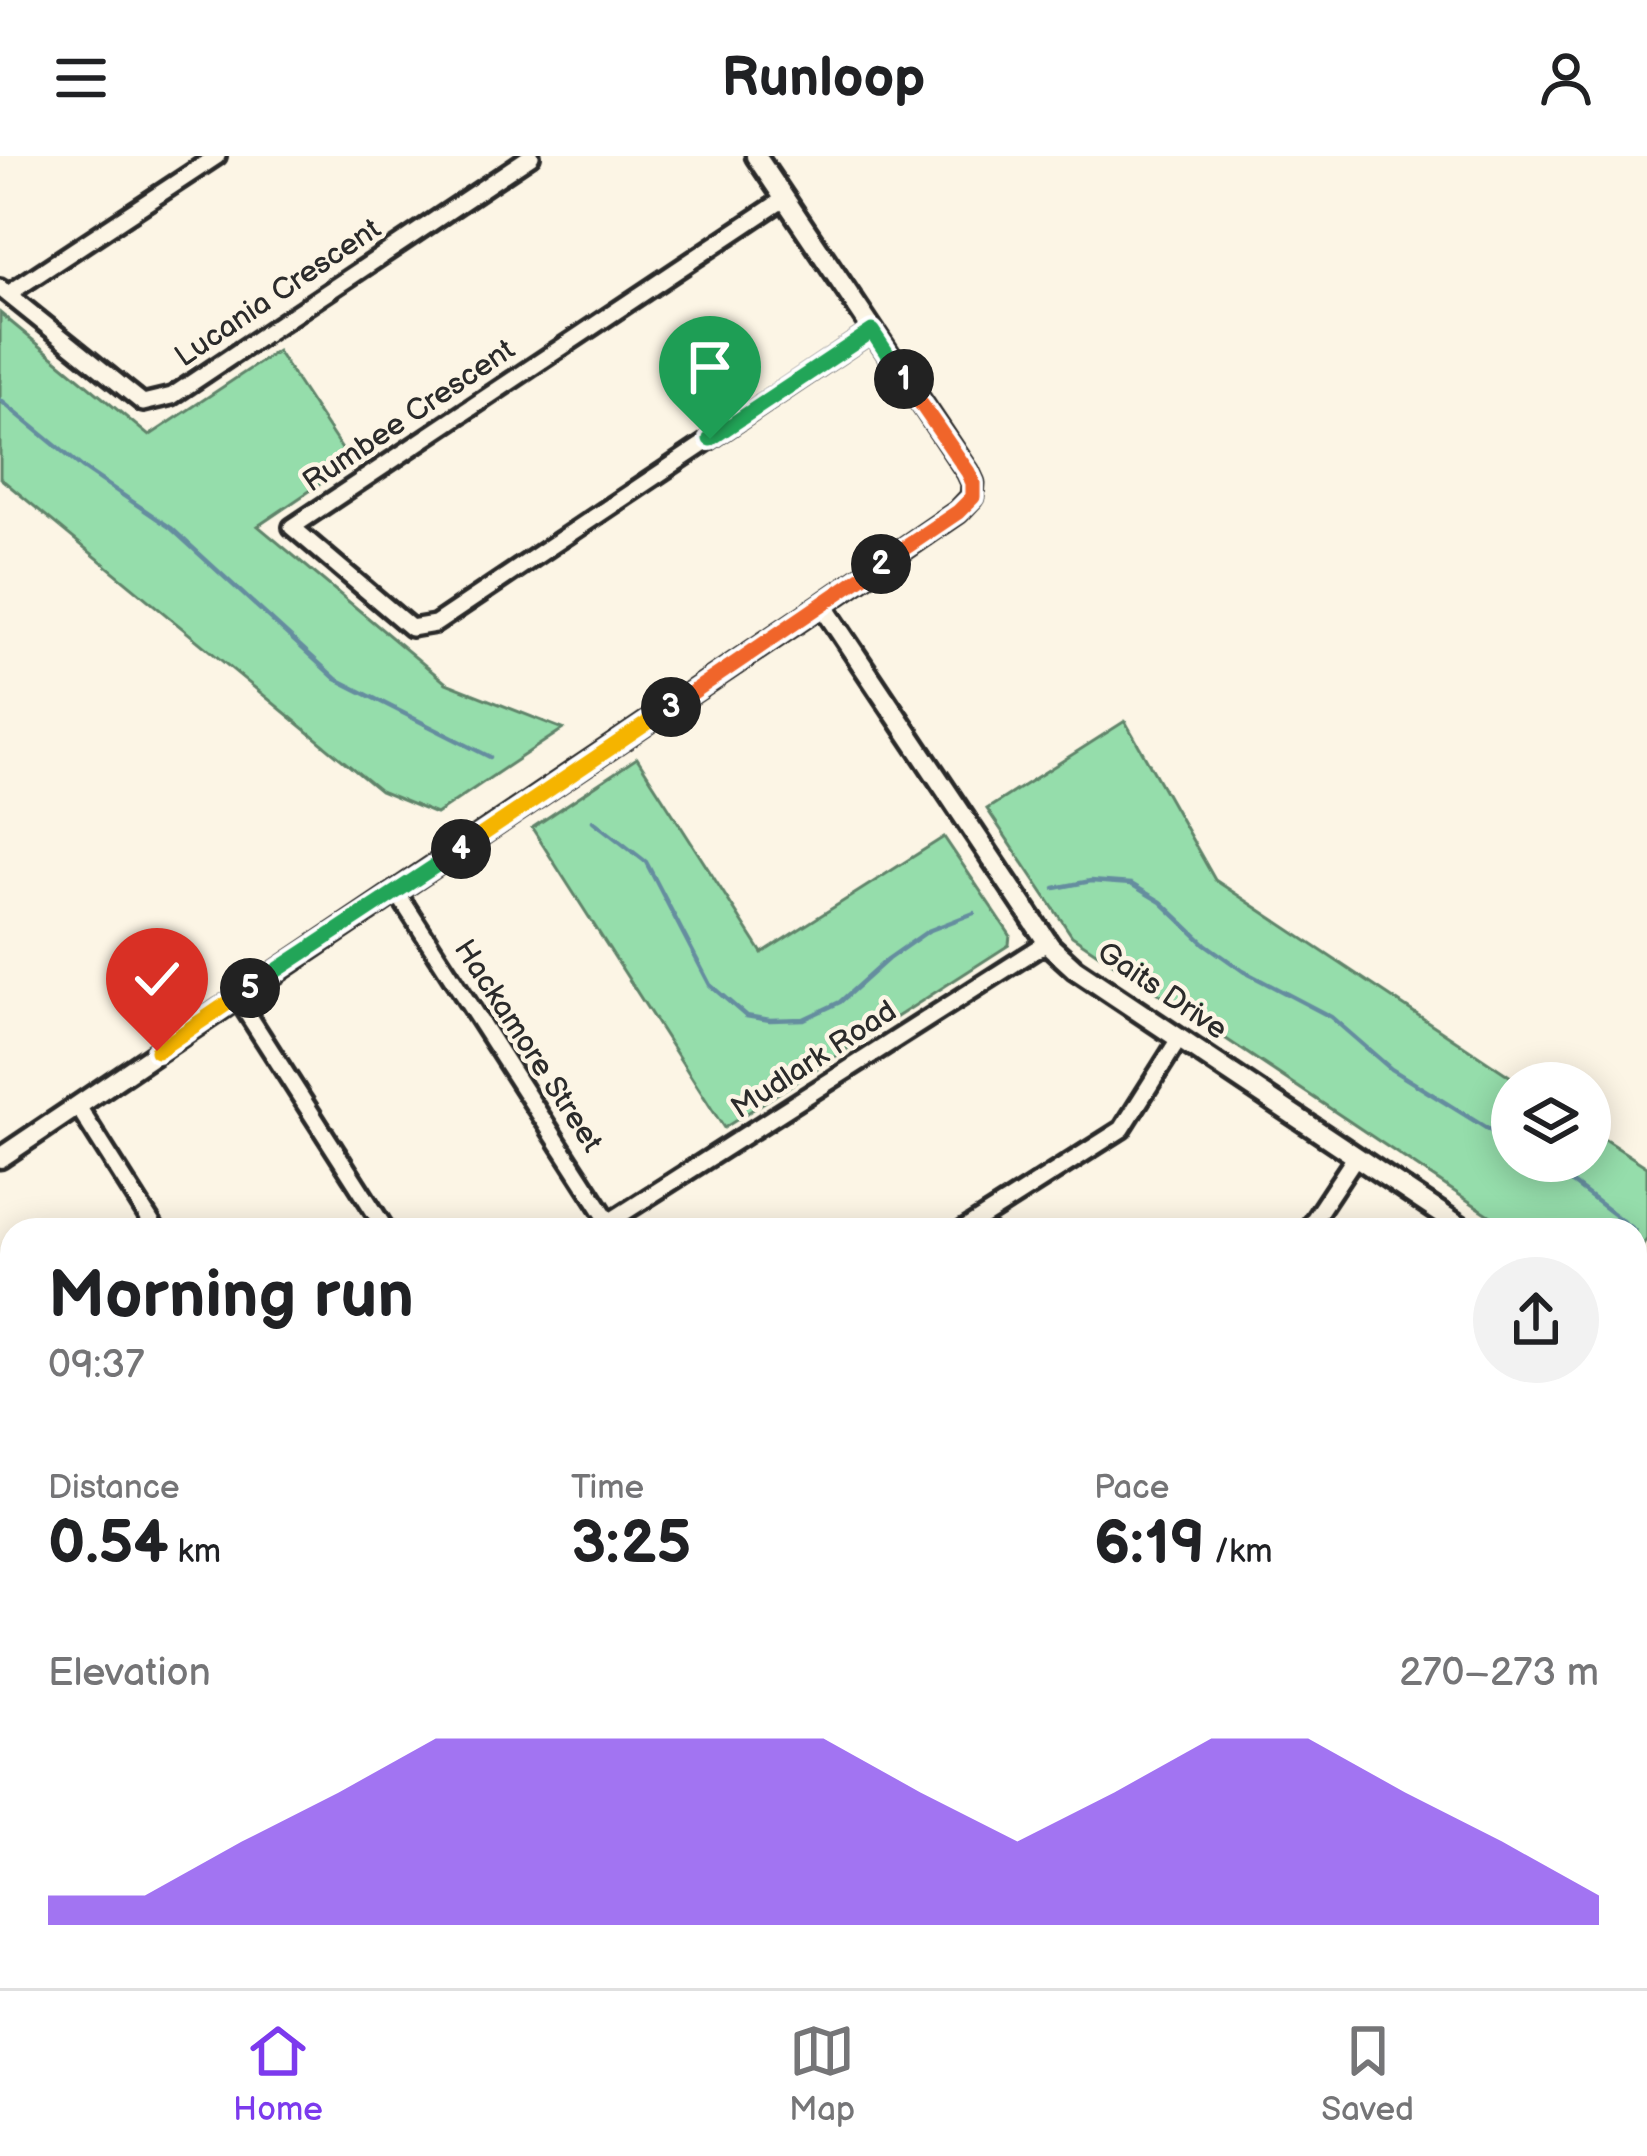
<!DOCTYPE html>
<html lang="en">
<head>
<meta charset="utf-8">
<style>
  body { margin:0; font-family:"Balsamiq Sans",sans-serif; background:#f2f2f2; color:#202124; height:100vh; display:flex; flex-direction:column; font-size:45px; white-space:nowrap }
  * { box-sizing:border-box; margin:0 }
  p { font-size:39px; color:#757577 }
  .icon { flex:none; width:66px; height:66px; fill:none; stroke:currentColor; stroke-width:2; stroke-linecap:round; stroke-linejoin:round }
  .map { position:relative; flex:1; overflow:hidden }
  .drawer { position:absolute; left:0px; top:1062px; width:1647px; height:771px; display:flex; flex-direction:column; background:#fff; border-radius:36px 36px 0 0; box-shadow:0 6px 30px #0003 }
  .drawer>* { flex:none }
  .tools { position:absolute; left:1491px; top:906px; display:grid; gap:24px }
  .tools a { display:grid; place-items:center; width:120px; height:120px; border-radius:50%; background:#fff; box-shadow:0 6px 30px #0003; font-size:60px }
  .pin { position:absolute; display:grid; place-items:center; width:102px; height:102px; color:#fff; margin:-123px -51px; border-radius:50% 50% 50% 0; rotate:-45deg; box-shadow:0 0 12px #0007 }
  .pin .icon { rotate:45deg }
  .km { position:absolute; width:60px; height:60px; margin:-30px; border-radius:50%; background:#222; color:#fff; font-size:33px; line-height:60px; text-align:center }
  .round { display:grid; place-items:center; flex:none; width:126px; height:126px; border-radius:63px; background:#f2f2f2 }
  .headline { display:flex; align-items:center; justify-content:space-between; height:204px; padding:0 48px }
  h1 { font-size:66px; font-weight:700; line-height:90px }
  .figures { display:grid; grid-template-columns:repeat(3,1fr); gap:18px; height:204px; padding:12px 48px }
  .figures div { display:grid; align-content:center }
  .figures b { font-size:60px; font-weight:700 }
  .figures small { font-size:33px; font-weight:400 }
  .figures p { font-size:33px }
  .chart { height:336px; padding:24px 48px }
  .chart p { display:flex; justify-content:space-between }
  .chart svg { width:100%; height:216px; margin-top:12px; fill:#7c3aed; opacity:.7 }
  header { display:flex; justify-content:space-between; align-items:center; height:156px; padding:0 48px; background:#fff; font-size:54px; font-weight:700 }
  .tab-bar { display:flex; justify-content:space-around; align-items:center; height:168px; border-top:3px solid #e0e0e0; background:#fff; font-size:33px; color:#757577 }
  .tab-bar a { display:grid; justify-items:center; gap:6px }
  .tab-bar .on { color:#7c3aed }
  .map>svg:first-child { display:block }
  .green { fill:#95ddab; stroke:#60846b; stroke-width:3 }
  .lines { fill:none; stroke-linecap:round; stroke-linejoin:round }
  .stream { stroke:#658d9f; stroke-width:4.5 }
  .building { fill:#fec2bb; stroke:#2b2b2b; stroke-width:3 }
  .minor-casing { stroke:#2b2b2b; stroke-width:24 }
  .tertiary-casing { stroke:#2b2b2b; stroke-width:27 }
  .minor { stroke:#fcf5e5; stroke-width:15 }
  .tertiary { stroke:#fcf5e5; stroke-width:18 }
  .split-1-casing { stroke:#fff; stroke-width:24 }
  .split-2-casing { stroke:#fff; stroke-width:24 }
  .split-3-casing { stroke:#fff; stroke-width:24 }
  .split-4-casing { stroke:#fff; stroke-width:24 }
  .split-5-casing { stroke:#fff; stroke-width:24 }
  .split-6-casing { stroke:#fff; stroke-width:24 }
  .split-1 { stroke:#22a559; stroke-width:15 }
  .split-2 { stroke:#f0652b; stroke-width:15 }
  .split-3 { stroke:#f0652b; stroke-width:15 }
  .split-4 { stroke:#f5b400; stroke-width:15 }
  .split-5 { stroke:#22a559; stroke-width:15 }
  .split-6 { stroke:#f5b400; stroke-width:15 }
  .labels { text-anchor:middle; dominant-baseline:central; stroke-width:9; stroke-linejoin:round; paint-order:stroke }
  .street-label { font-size:30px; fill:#2b2b2b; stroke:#fcf5e5 }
</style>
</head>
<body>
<header><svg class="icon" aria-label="menu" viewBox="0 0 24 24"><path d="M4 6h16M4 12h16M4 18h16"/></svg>Runloop<svg class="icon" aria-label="person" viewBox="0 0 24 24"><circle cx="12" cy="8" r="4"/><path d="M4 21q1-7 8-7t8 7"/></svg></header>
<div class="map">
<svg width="1647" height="1832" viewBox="0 0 1647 1832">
  <rect width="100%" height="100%" fill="#fcf5e5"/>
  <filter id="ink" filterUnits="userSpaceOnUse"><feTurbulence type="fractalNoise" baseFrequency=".00833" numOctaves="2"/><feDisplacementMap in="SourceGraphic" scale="24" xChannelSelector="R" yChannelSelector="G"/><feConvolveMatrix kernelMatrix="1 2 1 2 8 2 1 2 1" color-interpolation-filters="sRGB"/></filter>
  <g filter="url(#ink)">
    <!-- green -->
    <path class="green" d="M0 157 149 280 277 195 351 307 258 370 446 527 563 573 436 658 380 635 0 322Z
      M1125 565 1215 724 1520 927H1512V1005H1590V974L1647 1011V1083L1635 1101V1074H1512L1072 780 987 653Z
      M637 602 762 797 944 681 1010 779 1009 789 724 972 532 672Z"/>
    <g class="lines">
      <!-- stream -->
      <path class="stream" d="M0 244 83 312 171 372 336 523 490 601
        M593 665 646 706 710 829 746 860 770 864 804 863 840 846 888 803 928 775 974 757
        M1055 732 1091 725 1131 728 1161 746 1205 788 1243 815 1331 861 1391 913 1512 988
        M1539 1005 1574 1028 1634 1074"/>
    </g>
    <!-- building -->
    <path class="building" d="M12 1429V1459L0 1466V1436Z
      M12 1464V1499L1 1484 4 1482 0 1471Z"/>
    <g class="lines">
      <!-- minor casing -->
      <g class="minor-casing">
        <path id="minor" d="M784 43 292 371 411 472 435 468 872 175
          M0 132 143 247 172 240 531 0
          M8 138 217 0
          M396 735 613 1072
          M236 840 386 1074
          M77 949 156 1074
          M609 1066 1048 786
          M963 1074 1122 973 1179 883
          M1307 1074 1356 1000
          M0 1187 12 1206
          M0 1307 12 1299
          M1635 1308 1647 1300
          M1635 1523 1647 1515
          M0 1544 12 1563
          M0 1687 12 1680
          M0 1720 12 1712
          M1635 1749 1647 1741
          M147 1832 164 1821
          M505 1832 522 1821
          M827 1832 844 1821
          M1157 1832 1174 1821
          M1507 1832 1524 1821"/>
      </g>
      <!-- tertiary casing -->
      <g class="tertiary-casing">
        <path id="tertiary" d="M822 449 1050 790 1075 813 1466 1074
          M0 1002 822 449 958 356 972 341 973 327 968 316 756 0
          M1635 1148 1647 1130
          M1635 1186 1647 1194"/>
      </g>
      <!-- minor -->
      <use href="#minor" class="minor"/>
      <!-- tertiary -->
      <use href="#tertiary" class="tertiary"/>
    </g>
  </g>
  <g class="lines" filter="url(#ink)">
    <!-- split-1 casing -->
    <g class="split-1-casing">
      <path id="split-1" d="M710 283 872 175 904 223"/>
    </g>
    <!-- split-2 casing -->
    <g class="split-2-casing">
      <path id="split-2" d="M881 408 958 356 973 341V327L968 316 904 223"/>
    </g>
    <!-- split-3 casing -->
    <g class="split-3-casing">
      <path id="split-3" d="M671 551 881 408"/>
    </g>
    <!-- split-4 casing -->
    <g class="split-4-casing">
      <path id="split-4" d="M461 693 671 551"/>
    </g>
    <!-- split-5 casing -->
    <g class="split-5-casing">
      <path id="split-5" d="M250 832 461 693"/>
    </g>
    <!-- split-6 casing -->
    <g class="split-6-casing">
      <path id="split-6" d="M157 895 250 832"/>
    </g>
    <!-- split-1 -->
    <use href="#split-1" class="split-1"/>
    <!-- split-2 -->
    <use href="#split-2" class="split-2"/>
    <!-- split-3 -->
    <use href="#split-3" class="split-3"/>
    <!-- split-4 -->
    <use href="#split-4" class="split-4"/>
    <!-- split-5 -->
    <use href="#split-5" class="split-5"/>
    <!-- split-6 -->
    <use href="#split-6" class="split-6"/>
  </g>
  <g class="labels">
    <!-- street labels -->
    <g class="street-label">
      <text transform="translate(278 137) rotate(-34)">Lucania Crescent</text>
      <text transform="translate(409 260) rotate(-34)">Rumbee Crescent</text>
      <text transform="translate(1162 835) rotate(34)">Gaits Drive</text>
      <text transform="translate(528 890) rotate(57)">Hackamore Street</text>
      <text transform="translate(814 904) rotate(-33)">Mudlark Road</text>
    </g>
  </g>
</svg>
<div class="tools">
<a><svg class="icon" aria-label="layers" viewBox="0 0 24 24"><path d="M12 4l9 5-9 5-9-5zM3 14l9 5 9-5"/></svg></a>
</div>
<div class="pin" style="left:710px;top:283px;background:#1e9e55"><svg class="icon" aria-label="arrive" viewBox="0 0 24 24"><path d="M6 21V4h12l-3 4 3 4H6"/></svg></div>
<div class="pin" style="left:157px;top:895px;background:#d93025"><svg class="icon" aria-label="check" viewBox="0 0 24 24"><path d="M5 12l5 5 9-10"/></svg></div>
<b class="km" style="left:904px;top:223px">1</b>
<b class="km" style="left:881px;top:408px">2</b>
<b class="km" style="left:671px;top:551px">3</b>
<b class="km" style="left:461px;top:693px">4</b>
<b class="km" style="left:250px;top:832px">5</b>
<section class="drawer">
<div class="headline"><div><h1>Morning run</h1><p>09:37</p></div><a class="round"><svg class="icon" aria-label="share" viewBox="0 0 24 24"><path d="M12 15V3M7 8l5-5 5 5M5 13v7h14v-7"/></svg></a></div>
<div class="figures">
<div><p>Distance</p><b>0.54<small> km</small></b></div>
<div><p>Time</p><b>3:25</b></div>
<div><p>Pace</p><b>6:19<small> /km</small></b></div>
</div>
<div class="chart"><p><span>Elevation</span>270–273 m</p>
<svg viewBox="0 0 160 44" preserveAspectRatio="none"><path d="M0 44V38L10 38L20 27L30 17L40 6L50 6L60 6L70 6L80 6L90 17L100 27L110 17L120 6L130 6L140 17L150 27L160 38V44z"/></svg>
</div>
</section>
</div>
<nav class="tab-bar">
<a class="on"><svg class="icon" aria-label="home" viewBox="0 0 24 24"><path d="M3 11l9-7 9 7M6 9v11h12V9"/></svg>Home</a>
<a><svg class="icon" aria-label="map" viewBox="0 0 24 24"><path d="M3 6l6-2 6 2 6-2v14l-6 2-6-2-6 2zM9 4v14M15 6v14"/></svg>Map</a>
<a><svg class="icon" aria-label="saved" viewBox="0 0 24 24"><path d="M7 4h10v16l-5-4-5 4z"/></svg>Saved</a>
</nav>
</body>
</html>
